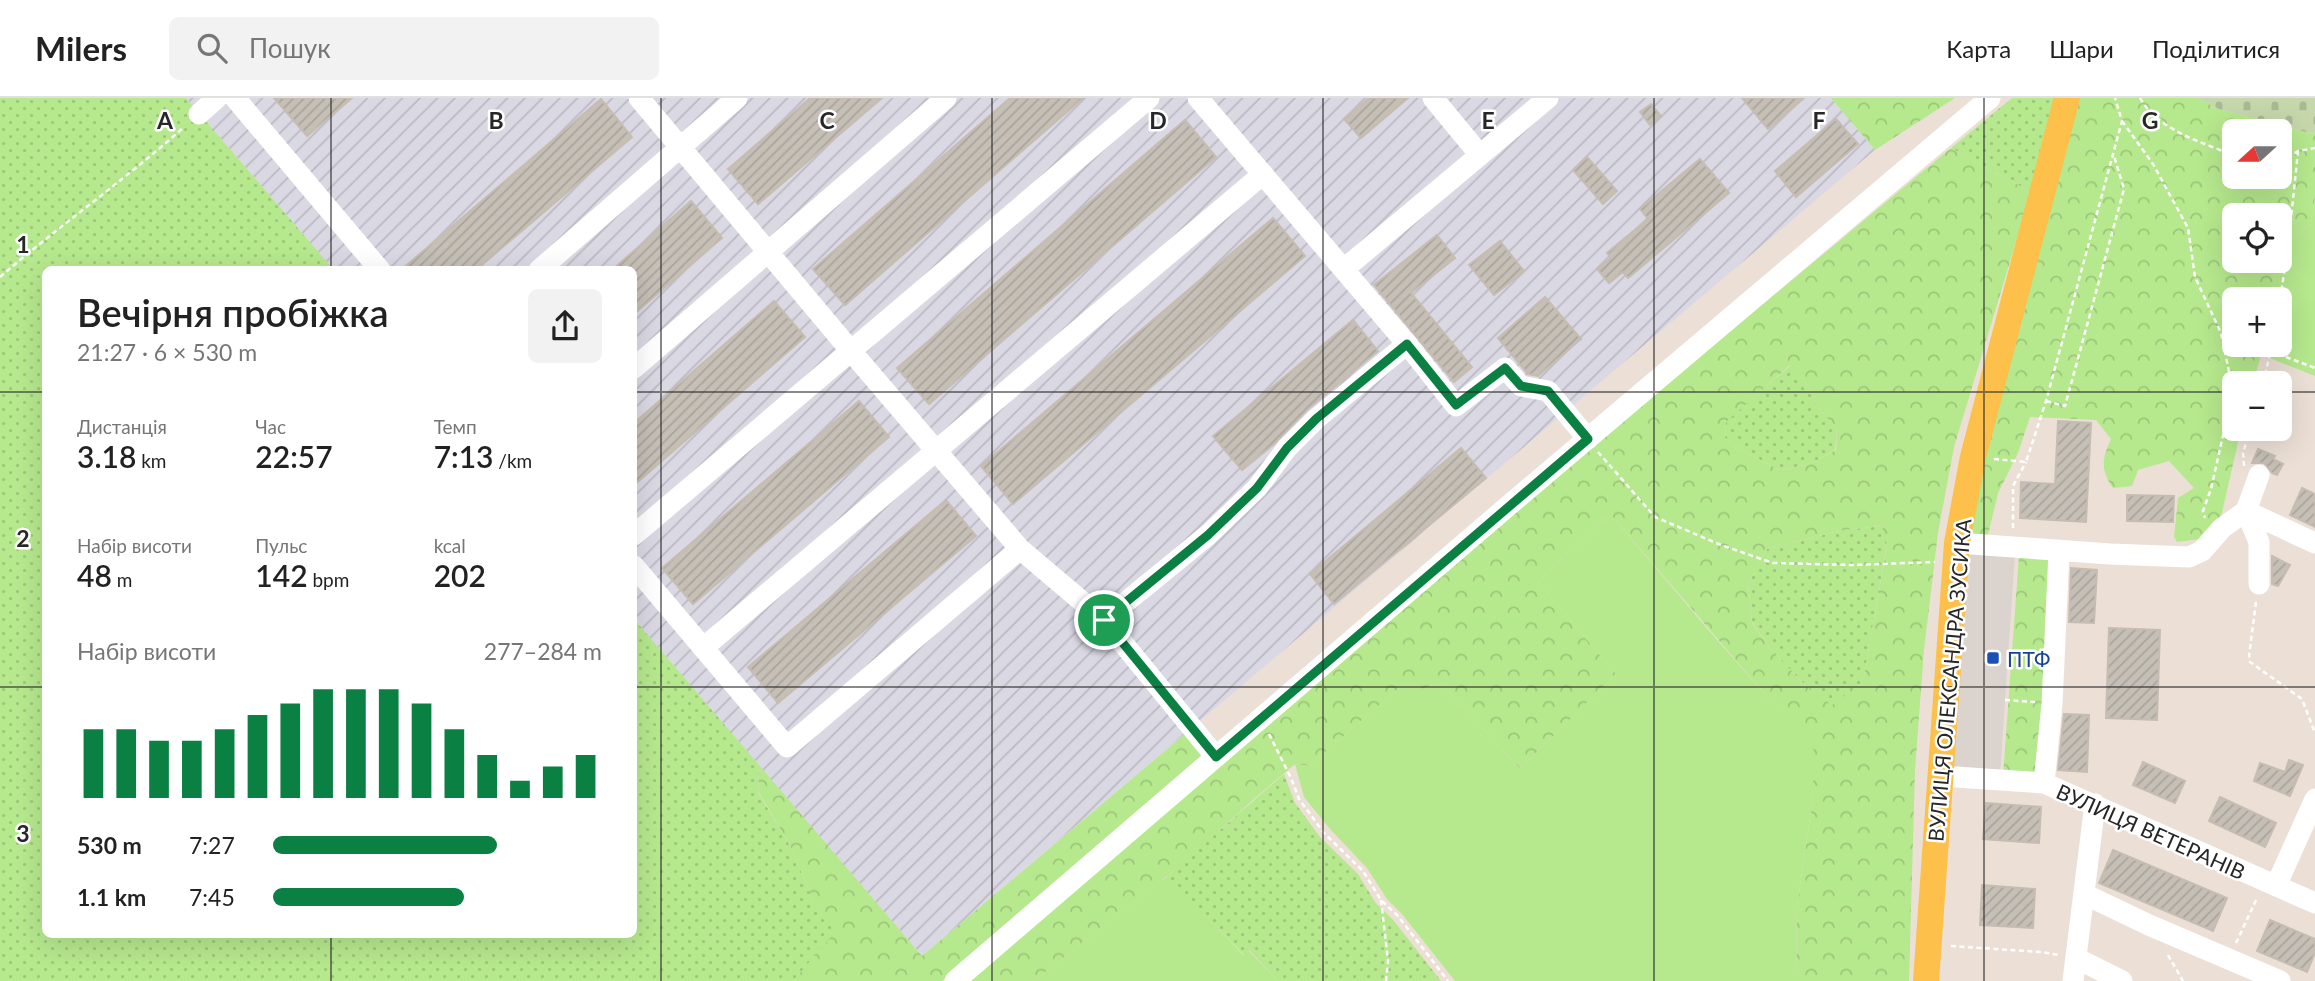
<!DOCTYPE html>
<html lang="uk">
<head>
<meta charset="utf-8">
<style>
  body { margin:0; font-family:Lato,sans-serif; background:#f2f2f2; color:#222; height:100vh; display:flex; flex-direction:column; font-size:26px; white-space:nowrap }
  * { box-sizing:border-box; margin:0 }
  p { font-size:23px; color:#767676 }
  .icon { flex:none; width:38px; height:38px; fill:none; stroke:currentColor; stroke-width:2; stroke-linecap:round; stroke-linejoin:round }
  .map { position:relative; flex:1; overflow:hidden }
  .panel { position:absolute; left:42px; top:168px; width:595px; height:672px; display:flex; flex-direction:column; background:#fff; border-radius:10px; box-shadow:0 7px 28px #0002 }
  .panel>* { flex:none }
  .needle { width:46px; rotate:249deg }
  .tools { position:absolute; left:2222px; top:21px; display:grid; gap:14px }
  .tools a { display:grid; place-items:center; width:70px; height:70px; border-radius:10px; background:#fff; box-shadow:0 7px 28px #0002; font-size:35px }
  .pin { position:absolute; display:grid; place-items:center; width:60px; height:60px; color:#fff; margin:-30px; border:4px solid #fff; border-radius:50%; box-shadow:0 2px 7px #0007 }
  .round { display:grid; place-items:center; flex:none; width:74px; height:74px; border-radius:10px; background:#f2f2f2 }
  .summary { display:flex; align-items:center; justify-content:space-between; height:119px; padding:0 35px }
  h1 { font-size:38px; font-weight:600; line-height:52px }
  .stats { display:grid; grid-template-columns:repeat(3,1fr); gap:10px; height:119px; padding:7px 35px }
  .stats div { display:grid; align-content:center }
  .stats b { font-size:30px; font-weight:600 }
  .stats small { font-size:19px; font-weight:400 }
  .stats p { font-size:19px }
  .chart { height:196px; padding:14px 35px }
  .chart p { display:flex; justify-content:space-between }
  .chart svg { width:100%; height:126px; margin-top:7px; stroke:#0b8043; stroke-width:6 }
  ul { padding:0 35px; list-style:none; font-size:23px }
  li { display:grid; grid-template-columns:112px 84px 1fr; align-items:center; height:52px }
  li i { height:18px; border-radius:9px; background:#0b8043 }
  header { display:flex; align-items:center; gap:42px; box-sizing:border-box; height:98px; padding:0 35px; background:#fff; border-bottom:2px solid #e0e0e0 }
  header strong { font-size:33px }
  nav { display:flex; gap:38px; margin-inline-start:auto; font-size:24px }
  .search { width:490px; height:63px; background:#f2f2f2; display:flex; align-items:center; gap:18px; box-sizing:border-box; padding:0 24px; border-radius:10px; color:#767676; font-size:26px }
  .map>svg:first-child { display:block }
  .industrial { fill:url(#industrial-furrows) }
  .grass { fill:url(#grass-dots) }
  .forest { fill:url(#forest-crowns); fill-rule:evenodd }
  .cemetery { fill:url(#cemetery-stones) }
  .garden { fill:#b6e88d }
  .plaza { fill:#dbd4ce }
  .building { fill:url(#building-hatch); stroke:#c7bcb1; stroke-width:2 }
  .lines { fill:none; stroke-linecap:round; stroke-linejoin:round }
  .path { stroke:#fff; stroke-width:2.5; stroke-dasharray:5 3.5; stroke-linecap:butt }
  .minor { stroke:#fff; stroke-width:21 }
  .major { stroke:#fdc04a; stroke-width:26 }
  .route-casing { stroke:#fff; stroke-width:14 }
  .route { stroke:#0b8043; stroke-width:9 }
  .grid { fill:none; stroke:#272727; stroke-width:2; stroke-opacity:0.55 }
  .transit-dot { fill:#1a4fb4; stroke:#fff; stroke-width:2.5 }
  .labels { text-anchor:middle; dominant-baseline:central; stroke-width:5; stroke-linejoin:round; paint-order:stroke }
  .transit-label { font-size:21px; fill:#164399; stroke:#fff; text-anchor:start }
  .street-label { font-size:21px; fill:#272727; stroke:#fff }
  .grid-label { font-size:23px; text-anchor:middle; font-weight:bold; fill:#272727; stroke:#fff; stroke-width:5; stroke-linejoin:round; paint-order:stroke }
</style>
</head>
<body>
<header>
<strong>Milers</strong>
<div class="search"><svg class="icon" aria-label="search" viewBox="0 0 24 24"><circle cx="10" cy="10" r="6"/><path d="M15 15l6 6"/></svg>Пошук</div>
<nav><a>Карта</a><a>Шари</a><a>Поділитися</a></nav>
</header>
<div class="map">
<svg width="2315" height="883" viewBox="0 0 2315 883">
  <defs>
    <pattern id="industrial-furrows" width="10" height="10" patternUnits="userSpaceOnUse" patternTransform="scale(1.75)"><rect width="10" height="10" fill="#dad8e3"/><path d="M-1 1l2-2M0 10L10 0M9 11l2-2" fill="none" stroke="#bbb9c3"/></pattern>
    <pattern id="grass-dots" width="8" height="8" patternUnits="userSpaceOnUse" patternTransform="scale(1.75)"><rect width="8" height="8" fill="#b6e88d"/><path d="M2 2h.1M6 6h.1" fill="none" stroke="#9cc77a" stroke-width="1.8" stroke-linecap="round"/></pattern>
    <pattern id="forest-crowns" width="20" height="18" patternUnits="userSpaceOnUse" patternTransform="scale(1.75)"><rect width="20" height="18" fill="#b6e88d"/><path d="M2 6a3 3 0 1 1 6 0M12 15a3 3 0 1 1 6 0" fill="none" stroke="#9cc77a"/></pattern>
    <pattern id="cemetery-stones" width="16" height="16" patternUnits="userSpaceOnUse" patternTransform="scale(1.75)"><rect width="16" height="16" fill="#c6d7ac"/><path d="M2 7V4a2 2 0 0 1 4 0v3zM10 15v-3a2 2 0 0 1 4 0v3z" fill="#aab994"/></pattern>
    <pattern id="building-hatch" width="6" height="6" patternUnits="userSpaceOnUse" patternTransform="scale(1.75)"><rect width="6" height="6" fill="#c5bfb6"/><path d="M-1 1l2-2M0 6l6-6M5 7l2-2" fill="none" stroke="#a9a49c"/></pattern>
  </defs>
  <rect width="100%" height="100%" fill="#ece0d6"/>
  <!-- industrial -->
  <path class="industrial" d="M186 0H1831L1875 52 922 858 634 521V172L333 171Z"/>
  <!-- grass -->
  <path class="grass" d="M0 0H186L333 171 46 172V836H634V521L759 667 758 694 792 751 814 805 837 833 793 883H0Z
    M2012 0H2059L2031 94 1951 50Z
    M1791 267 1804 281 1816 306 1837 332 1835 352 1814 364 1781 373 1749 356 1725 340 1726 323Z
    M1883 428 1887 446 1863 584 1832 608 1809 591 1773 554 1752 524 1748 485 1767 451 1843 432Z
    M1284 676 1295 705 1320 739 1358 776 1375 804 1394 823 1441 883H1278L1249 852 1244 857 1216 828 1163 782Z"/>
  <!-- forest -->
  <path class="forest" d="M1831 0H1955L1875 52Z
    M2079 0H2197L2219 11 2310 35 2315 34V101L2310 126 2280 150V117H2235V163H2277L2272 201H2235V247H2264L2253 285H2235V331H2241L2221 419 2207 440 2177 444 2174 439 2178 400 2194 390 2169 363 2138 372 2132 388 2113 390C2100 371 2102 361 2111 341L2096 322 2030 319 2018 355 1998 395 1987 441 1964 438ZM2235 33H2280V79H2235Z
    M1951 50 2031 94 1954 349 1938 435 1924 552 1915 672 1909 883H1796L1797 808 1813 698V652L1611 417 1599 426 1538 484 1616 576 1520 671 1440 584 1423 591 1405 585 1309 668 1295 666 1254 701 1186 763 1034 883H963L1508 418ZM1790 267 1804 281 1816 306 1837 332 1836 352 1814 364 1781 373 1749 356 1725 340 1726 324ZM1882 428 1887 447 1863 584 1832 607 1809 591 1773 554 1752 525 1748 485 1767 451 1843 432Z
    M2019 457 2055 459 2038 681 2003 678Z
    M1185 636 1205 660 942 883H793L836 833 814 805 792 751 758 693 759 667 922 858Z"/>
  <!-- cemetery -->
  <path class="cemetery" d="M2197 0H2315V34L2310 35 2219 11Z"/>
  <!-- garden -->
  <path class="garden" d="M2315 101V278L2260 256 2264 247H2280V201H2272L2277 163H2280V150L2310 126Z
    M1611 417 1705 528 1814 652 1813 698 1797 808 1796 883H1455L1402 816 1387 801 1367 770 1330 731 1304 699 1295 666 1309 668 1405 585 1423 591 1440 584 1520 671 1616 576 1538 484 1599 426Z
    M1163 781 1216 828 1243 857 1248 852 1278 883H1034Z"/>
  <!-- plaza -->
  <path class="plaza" d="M1965 454 2015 456 2000 678 1947 674Z"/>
  <!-- building -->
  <path class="building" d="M274 0H352L307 38Z
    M810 0H882L758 106 728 71Z
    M1010 0H1083L845 207 813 171Z
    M1369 0H1408L1361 40 1344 21Z
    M1742 0H1804L1768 31Z
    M601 1 632 39 476 172H401Z
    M1651 6 1661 18 1650 27 1640 14Z
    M1836 21 1858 46 1796 99 1775 73Z
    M1185 22 1216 59 929 306 897 270Z
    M1587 59 1617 93 1603 106 1573 72Z
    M1700 61 1729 95 1628 180 1623 174 1609 185 1597 171 1611 160 1607 155 1648 121 1640 111Z
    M691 103 722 140 634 216V172H612Z
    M1273 120 1305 158 1013 406 981 368Z
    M1437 137 1455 160 1411 195 1472 269 1454 284 1374 187Z
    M1500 143 1524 173 1494 197 1469 167Z
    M1545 199 1581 241 1538 278 1528 276 1498 240Z
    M774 203 805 239 634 387V325Z
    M1353 222 1378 253 1308 311 1274 346 1242 372 1213 338Z
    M859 303 889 339 693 506 662 470Z
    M2058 323 2091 325 2086 424 2020 420 2021 384 2055 386Z
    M1461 350 1486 380 1334 506 1310 476Z
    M2258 351 2275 358 2273 361 2283 366 2277 377 2272 375 2264 365H2252Z
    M2302 390 2315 396V429L2290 417Z
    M2127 397 2174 398 2173 424 2127 423Z
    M946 402 976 438 778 605 748 569Z
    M2272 458 2290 467 2278 488 2272 486Z
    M2071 470 2097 472 2094 525 2069 524Z
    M2109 530 2160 532 2157 622 2106 620Z
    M2064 616 2089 617 2087 674 2058 672Z
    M2289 662 2303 667 2290 698 2254 683 2260 665 2285 674Z
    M2143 664 2185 683 2175 705 2133 687Z
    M2220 699 2276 725 2265 749 2209 723Z
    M1986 705 2041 709 2039 745 1983 741Z
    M2113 752 2227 800 2213 833 2099 785Z
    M1982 787 2035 791 2033 830 1980 827Z
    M2270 822 2315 841V855L2307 874 2257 853Z"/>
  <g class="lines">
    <!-- path -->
    <path class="path" d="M2140 0C2159 33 2202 44 2235 58
      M2122 23 2153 66 2188 130 2195 179 2221 235 2233 293 2211 391 2203 413 2205 420
      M2280 64 2298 53 2315 50
      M0 179C60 127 125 82 184 29
      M2280 201 2288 150 2298 53
      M2270 253 2315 270
      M2263 285 2272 247
      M2046 303 2065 308 2124 91 2114 58
      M1598 354 1655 419 1721 447 1773 465 1853 467 1935 464
      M1994 361 2026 364 2046 303 2122 23 2115 0
      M2244 368 2243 355 2250 331
      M2013 430V388L2026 364
      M2256 504 2249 558 2250 564 2302 601 2315 635
      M2005 602 2035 604
      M1269 636 1291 680 1299 701 1324 735 1363 773 1381 802 1398 818 1448 883
      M1381 802 1388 863 1386 883
      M2236 845 2257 800
      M1951 848 2041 854 2059 857
      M2168 857 2183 883"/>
    <!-- minor -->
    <path class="minor" d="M235 0 380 172
      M639 0 851 253 1020 451 1104 522 1208 437 1257 390 1287 350 1316 321 1407 246
      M1198 0 1407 246 1456 308 1505 270 1521 288 1548 293 1588 341
      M1433 0 1480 57
      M199 16 217 0
      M1344 171 1548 0
      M539 172 737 0
      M634 270 946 0
      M634 437 1149 0
      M1957 445 2110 456 2189 459 2202 453 2222 430 2246 413 2315 445
      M634 468 787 649 1020 451
      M2259 486V444L2246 413 2259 377
      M1104 522 1216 659
      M703 550 1263 76
      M1941 678 2044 685 2315 805
      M2044 685 2052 606 2059 453
      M2276 788 2315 701
      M2084 796 2149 827 2280 883
      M2076 860 2122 883
      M955 883 1501 414 1990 0
      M2073 883 2095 706"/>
    <!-- major -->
    <path class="major" d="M1926 883 1957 445 1973 359 2067 0"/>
  </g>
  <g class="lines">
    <!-- route casing -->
    <g class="route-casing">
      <path id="route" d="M1407 246 1456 307 1505 270 1521 288 1548 293 1588 341 1216 659 1104 522 1208 437 1257 390 1287 350 1316 321Z"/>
    </g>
    <!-- route -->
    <use href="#route" class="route"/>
  </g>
  <!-- grid -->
  <path class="grid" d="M331 0V172M661 0V883M992 0V883M1323 0V883M1654 0V883M1984 0V883M0 294H46M634 294H2235M2280 294H2315M0 589H46M634 589H2315M331 836V883"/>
  <!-- markers -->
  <rect class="transit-dot" x="1986" y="553" width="14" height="14" rx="3.5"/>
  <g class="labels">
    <!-- transit labels -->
    <g class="transit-label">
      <text x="2007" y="560">ПТФ</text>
    </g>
    <!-- street labels -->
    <g class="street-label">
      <text transform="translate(1949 582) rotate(-85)">ВУЛИЦЯ ОЛЕКСАНДРА ЗУСИКА</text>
      <text transform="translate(2151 733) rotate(24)">ВУЛИЦЯ ВЕТЕРАНІВ</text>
    </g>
  </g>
  <g class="grid-label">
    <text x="165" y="31">A</text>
    <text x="496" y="31">B</text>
    <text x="827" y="31">C</text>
    <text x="1158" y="31">D</text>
    <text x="1488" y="31">E</text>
    <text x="1819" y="31">F</text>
    <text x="2150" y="31">G</text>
    <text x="23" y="155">1</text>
    <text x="23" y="449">2</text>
    <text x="23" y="744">3</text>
  </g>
</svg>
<div class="tools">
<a><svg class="needle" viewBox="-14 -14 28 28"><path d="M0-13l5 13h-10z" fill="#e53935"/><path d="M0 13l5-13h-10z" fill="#767676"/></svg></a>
<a><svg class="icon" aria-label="locate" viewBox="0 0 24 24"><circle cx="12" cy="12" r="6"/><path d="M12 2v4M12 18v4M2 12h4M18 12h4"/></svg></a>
<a>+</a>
<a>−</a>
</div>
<div class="pin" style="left:1104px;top:522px;background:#1e9e55"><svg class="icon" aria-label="arrive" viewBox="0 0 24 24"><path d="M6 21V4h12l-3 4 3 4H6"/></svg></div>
<section class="panel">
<div class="summary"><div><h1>Вечірня пробіжка</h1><p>21:27 · 6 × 530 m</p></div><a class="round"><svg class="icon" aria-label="share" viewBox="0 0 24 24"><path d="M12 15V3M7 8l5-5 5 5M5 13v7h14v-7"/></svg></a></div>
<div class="stats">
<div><p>Дистанція</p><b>3.18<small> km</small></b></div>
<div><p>Час</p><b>22:57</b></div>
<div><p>Темп</p><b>7:13<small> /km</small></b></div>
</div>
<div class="stats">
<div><p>Набір висоти</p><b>48<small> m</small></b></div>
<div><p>Пульс</p><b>142<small> bpm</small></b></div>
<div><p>kcal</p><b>202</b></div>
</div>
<div class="chart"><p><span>Набір висоти</span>277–284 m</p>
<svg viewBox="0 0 160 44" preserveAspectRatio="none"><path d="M5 44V20M15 44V20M25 44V24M35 44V24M45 44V20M55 44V15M65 44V11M75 44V6M85 44V6M95 44V6M105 44V11M115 44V20M125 44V29M135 44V38M145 44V33M155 44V29"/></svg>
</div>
<ul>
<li><b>530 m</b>7:27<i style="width:68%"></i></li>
<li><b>1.1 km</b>7:45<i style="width:58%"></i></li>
</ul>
</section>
</div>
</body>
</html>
